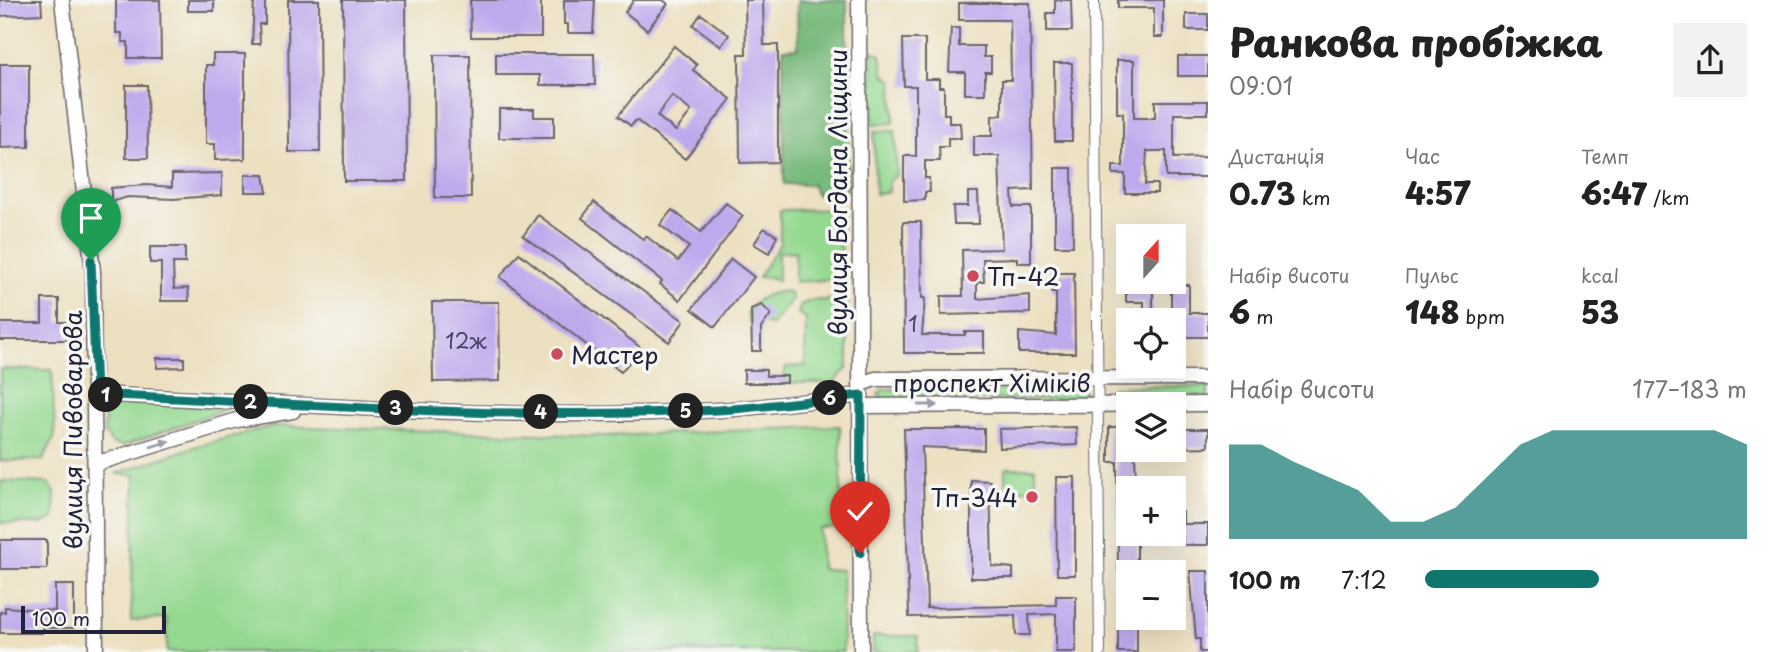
<!DOCTYPE html>
<html lang="uk">
<head>
<meta charset="utf-8">
<style>
  body { margin:0; font-family:"Playpen Sans",sans-serif; background:#f2f2f2; color:#222; height:100vh; display:flex; flex-direction:column; font-size:26px; white-space:nowrap }
  * { box-sizing:border-box; margin:0 }
  p { font-size:23px; color:#767676 }
  .icon { flex:none; width:38px; height:38px; fill:none; stroke:currentColor; stroke-width:2; stroke-linecap:round; stroke-linejoin:round }
  .map { position:relative; flex:1; overflow:hidden }
  .details { display:flex; flex-direction:column; background:#fff; width:560px }
  .details>* { flex:none }
  .needle { width:46px; rotate:21deg }
  .buttons { position:absolute; left:1116px; top:224px; display:grid; gap:14px }
  .buttons a { display:grid; place-items:center; width:70px; height:70px; border-radius:0px; background:#fff; box-shadow:0 7px 28px #0002; font-size:35px }
  .scale { position:absolute; left:21px; bottom:18px; width:145px; box-sizing:border-box; padding-left:7px; border:4px solid #22223b; border-top:0; font-size:19px; line-height:24px; white-space:nowrap; color:#22223b; -webkit-text-stroke:5px #f6f6f2; paint-order:stroke }
  .pin { position:absolute; display:grid; place-items:center; width:60px; height:60px; color:#fff; margin:-72px -30px; border-radius:50% 50% 50% 0; rotate:-45deg; box-shadow:0 0 7px #0007 }
  .pin .icon { rotate:45deg }
  .km { position:absolute; width:35px; height:35px; margin:-18px; border-radius:50%; background:#222; color:#fff; font-size:19px; line-height:35px; text-align:center }
  .round { display:grid; place-items:center; flex:none; width:74px; height:74px; border-radius:0px; background:#f2f2f2 }
  .headline { display:flex; align-items:center; justify-content:space-between; height:119px; padding:0 21px }
  h1 { font-size:38px; font-weight:800; line-height:52px }
  .stats { display:grid; grid-template-columns:repeat(3,1fr); gap:10px; height:119px; padding:7px 21px }
  .stats div { display:grid; align-content:center }
  .stats b { font-size:30px; font-weight:800 }
  .stats small { font-size:19px; font-weight:400 }
  .stats p { font-size:19px }
  .chart { height:196px; padding:14px 21px }
  .chart p { display:flex; justify-content:space-between }
  .chart svg { width:100%; height:126px; margin-top:7px; fill:#0f766e; opacity:.7 }
  ul { padding:0 21px; list-style:none; font-size:23px }
  li { display:grid; grid-template-columns:112px 84px 1fr; align-items:center; height:52px }
  li i { height:18px; border-radius:9px; background:#0f766e }
  main { display:flex; flex:1; min-height:0 }
  .map>svg:first-child { display:block }
  .green { fill:#95d991; stroke:#5c7e66; stroke-width:2 }
  .forest { fill:#78b97b; stroke:#4d6e5b; stroke-width:2 }
  .building { fill:#bea9ed; fill-rule:evenodd }
  .lines { fill:none; stroke-linecap:round; stroke-linejoin:round }
  .street-casing { stroke:#69646a; stroke-width:12 }
  .secondary-casing { stroke:#69646a; stroke-width:17 }
  .street { stroke:#fff; stroke-width:10 }
  .secondary { stroke:#fff; stroke-width:14 }
  .oneway { fill:#9c9ca7 }
  .route-casing { stroke:#fff; stroke-width:14 }
  .route { stroke:#0f766e; stroke-width:9 }
  .poi-dot { fill:#d1495b; stroke:#f6f6f2; stroke-width:2.5 }
  .labels { text-anchor:middle; dominant-baseline:central; stroke-width:7; stroke-linejoin:round; paint-order:stroke }
  .number-label { font-size:21px; fill:#494468 }
  .street-label { font-size:24px; fill:#22223b; stroke:#f6f6f2 }
  .poi-label { font-size:24px; fill:#22223b; stroke:#f6f6f2; text-anchor:start }
</style>
</head>
<body>
<main>
<div class="map">
<svg width="1208" height="652" viewBox="0 0 1208 652">
  <rect width="100%" height="100%" fill="#f6f6f2"/>
  <filter id="ink" filterUnits="userSpaceOnUse"><feTurbulence type="fractalNoise" baseFrequency=".0143" numOctaves="2"/><feDisplacementMap in="SourceGraphic" scale="14" xChannelSelector="R" yChannelSelector="G"/><feConvolveMatrix kernelMatrix="1 2 1 2 8 2 1 2 1" color-interpolation-filters="sRGB"/></filter>
  <filter id="wash" filterUnits="userSpaceOnUse"><feTurbulence type="fractalNoise" baseFrequency=".00686" numOctaves="4" result="noise"/><feDisplacementMap in="SourceGraphic" scale="28" xChannelSelector="R" yChannelSelector="G"/><feGaussianBlur stdDeviation="1.57" result="paint"/><feColorMatrix in="noise" values="0 0 0 0 0 0 0 0 0 0 0 0 0 0 0 0 0 1.4 0 .05"/><feComposite in="paint" operator="in"/></filter>
  <g filter="url(#wash)">
    <rect width="100%" height="100%" fill="#ede0c1"/>
    <!-- green -->
    <path class="green" d="M872 50 881 55 884 74 893 81 894 123 873 124Z
      M874 131H895L897 175 889 181V192L875 194Z
      M841 209 840 275 837 279 795 282V251L778 252V281L773 278 758 277 780 244V210Z
      M786 291 790 293 792 299 772 325 749 322 747 312C757 297 769 293 786 291Z
      M812 300 848 301V367L834 383H780L786 367 805 366 806 319 798 313 801 305Z
      M0 369 52 370 55 436 43 460 0 461Z
      M1208 386V397L1113 398 1108 392 1113 387Z
      M1080 388 1085 393 1080 399 884 400 878 394 884 389Z
      M118 401 229 408 123 446 113 444 104 433 105 411Z
      M272 426 605 436 840 426 842 528 820 529 821 569 842 570 843 652H167V618L131 621 135 475 115 474 194 447Z
      M1005 468H1035V489H1005Z
      M3 481 49 483 55 493 54 518 41 524 0 523V483Z
      M873 636H918V652H873Z"/>
    <!-- forest -->
    <path class="forest" d="M797 0H847L848 187 843 196 817 195 812 185 784 184 783 49 798 48Z"/>
    <g id="blocks">
      <!-- building -->
      <path class="building" d="M0 0H41L42 14 0 16Z
        M116 0H160L161 58H128V42H122V33H116Z
        M188 0H214V11H188Z
        M254 0H265V24H259L260 44H252Z
        M288 0H319L320 152H289Z
        M343 0H406L407 181H344Z
        M470 0H541V37H471Z
        M564 0H595L593 33H568V24H564Z
        M634 0H663L668 4 647 30 625 12Z
        M745 0H763L764 45H778V162L740 163 739 54H746Z
        M1055 0H1071L1072 31H1047V13H1055Z
        M1118 0H1163V37H1154V8H1118Z
        M959 3H1030L1033 190 1012 191 1013 207H1031V263H1017V258L983 259 984 282H977V299L1030 295V313L941 315V296H963L962 250 1002 249 999 156H974V136H992V116L1002 115V80H1011L1010 20H959Z
        M701 14 729 35 721 46 693 25Z
        M1186 14H1208V30H1186Z
        M951 28H959V46H984V57H991V72H985V94H965V72H949Z
        M903 39H925V79H939V87H944V114H949V123H960L961 138H948V147H939L940 161H925V178H929L930 192H925V200L904 201V156H916V86H904Z
        M674 46 697 65 693 70 731 99 685 159 636 120 631 126 618 116ZM672 96 691 111 676 131 657 116Z
        M213 54H245V159L215 160V144H206V65H213Z
        M496 54H594L595 85H540V75H496Z
        M434 55H470L471 198H435Z
        M1178 56H1208V76H1178Z
        M1117 60H1134V118H1155V101H1208V114H1174V158L1208 157V177H1166V151H1147L1145 184H1157V193H1125V174H1113V166H1123V113H1117Z
        M1054 63H1072V141H1055Z
        M0 64H29V147L0 148Z
        M126 85H147L148 158H126Z
        M499 109H534V117H554V138H499Z
        M1055 168H1072L1073 246H1055Z
        M222 173V195L173 199 128 197 111 202V188L146 185 172 187V174Z
        M245 175H264L267 192H245Z
        M968 192H978L979 224H954L953 206H968Z
        M594 202 644 240 646 236 678 261 689 247 660 225 672 210 701 232 726 203 743 216 680 300 660 284 662 281 582 218Z
        M538 215 684 321 669 342 523 236Z
        M903 222H921L922 298H925L922 335H965V332H984V353H904Z
        M764 228 777 236 769 253 754 244Z
        M150 247H185V263H173L174 289 188 288 189 301H161V263H150Z
        M519 253 641 348 621 372 500 277Z
        M731 259 754 277 715 327 692 309Z
        M1052 273H1074L1075 353H1019V332L1056 335V292H1052Z
        M1126 282H1153V311H1144V302H1126Z
        M1171 285H1189V313H1208V337H1184V332H1174V320H1171Z
        M42 299H59V322H68V340H0V323H42Z
        M432 302H499L500 381 433 382Z
        M762 305 771 314 761 328V351H752L751 309Z
        M157 358H184V367L157 368Z
        M744 370H766V376H787V383H744Z
        M1076 427 1077 445 1000 448 999 429Z
        M1109 427H1129V450H1135L1136 488H1129V534H1137V572H1118L1117 462H1109Z
        M904 429H984V450L922 447 927 608 1056 605V596H1076V652H1056V614L1029 615 1030 635H1016L1015 615 909 617Z
        M1174 429H1208V447L1174 448Z
        M1056 477H1075V575H1057Z
        M971 480 990 481 992 566 1013 568V578H971Z
        M1174 512H1183V524H1208V545H1183V536L1174 537Z
        M0 540H47V569H0Z
        M1190 571H1208V652H1200V639H1196Z
        M55 585H74V628H42V633H0V612H5V607L55 611Z
        M1118 592H1129V618H1137V652H1118Z"/>
    </g>
  </g>
  <g filter="url(#ink)">
    <use href="#blocks" fill-opacity="0" stroke="#69646a" stroke-width="2"/>
    <g class="lines">
      <!-- street casing -->
      <g class="street-casing">
        <path id="street" d="M1094 0 1100 652"/>
      </g>
      <!-- secondary casing -->
      <g class="secondary-casing">
        <path id="secondary" d="M62 0 93 272 96 652
          M859 0 861 652
          M861 384 875 379 1208 378
          M96 394C303 404 512 422 719 410 766 407 814 400 861 395
          M860 406 1208 404
          M95 464 237 420 293 411"/>
      </g>
      <!-- street -->
      <use href="#street" class="street"/>
      <!-- secondary -->
      <use href="#secondary" class="secondary"/>
    </g>
    <!-- one-way arrows -->
    <defs><path id="oneway-solid" d="M-6-.8H1V-3.2L6.5 0L1 3.2V.8H-6Z" transform="scale(1.75)"/></defs>
    <g class="oneway">
      <use href="#oneway-solid" transform="translate(928 405)"/>
      <use href="#oneway-solid" transform="translate(160 444) rotate(-17)"/>
    </g>
  </g>
  <g class="lines" filter="url(#ink)">
    <!-- route casing -->
    <g class="route-casing">
      <path id="route" d="M91 260 96 394C302 404 511 421 718 410 766 407 814 400 861 395L860 553"/>
    </g>
    <!-- route -->
    <use href="#route" class="route"/>
  </g>
  <!-- markers -->
  <g class="poi-dot">
    <circle cx="973" cy="276" r="7"/>
    <circle cx="557" cy="354" r="7"/>
    <circle cx="1032" cy="497" r="7"/>
  </g>
  <g class="labels">
    <!-- number labels -->
    <g class="number-label">
      <text x="913" y="323">1</text>
      <text x="466" y="340">12ж</text>
    </g>
    <!-- street labels -->
    <g class="street-label">
      <text transform="translate(837 192) rotate(-90)">вулиця Богдана Ліщини</text>
      <text x="992" y="382">проспект Хіміків</text>
      <text transform="translate(72 430) rotate(-90)">вулиця Пивоварова</text>
    </g>
    <!-- poi labels -->
    <g class="poi-label">
      <text x="987" y="276">Тп-42</text>
      <text x="571" y="354">Мастер</text>
      <text x="1018" y="497" text-anchor="end">Тп-344</text>
    </g>
  </g>
</svg>
<div class="buttons">
<a><svg class="needle" viewBox="-14 -14 28 28"><path d="M0-13l5 13h-10z" fill="#e53935"/><path d="M0 13l5-13h-10z" fill="#767676"/></svg></a>
<a><svg class="icon" aria-label="locate" viewBox="0 0 24 24"><circle cx="12" cy="12" r="6"/><path d="M12 2v4M12 18v4M2 12h4M18 12h4"/></svg></a>
<a><svg class="icon" aria-label="layers" viewBox="0 0 24 24"><path d="M12 4l9 5-9 5-9-5zM3 14l9 5 9-5"/></svg></a>
<a>+</a>
<a>−</a>
</div>
<div class="scale">100 m</div>
<div class="pin" style="left:91px;top:260px;background:#1e9e55"><svg class="icon" aria-label="arrive" viewBox="0 0 24 24"><path d="M6 21V4h12l-3 4 3 4H6"/></svg></div>
<div class="pin" style="left:860px;top:553px;background:#d93025"><svg class="icon" aria-label="check" viewBox="0 0 24 24"><path d="M5 12l5 5 9-10"/></svg></div>
<b class="km" style="left:106px;top:395px">1</b>
<b class="km" style="left:251px;top:402px">2</b>
<b class="km" style="left:396px;top:408px">3</b>
<b class="km" style="left:541px;top:412px">4</b>
<b class="km" style="left:686px;top:411px">5</b>
<b class="km" style="left:830px;top:398px">6</b>
</div>
<section class="details">
<div class="headline"><div><h1>Ранкова пробіжка</h1><p>09:01</p></div><a class="round"><svg class="icon" aria-label="share" viewBox="0 0 24 24"><path d="M12 15V3M7 8l5-5 5 5M5 13v7h14v-7"/></svg></a></div>
<div class="stats">
<div><p>Дистанція</p><b>0.73<small> km</small></b></div>
<div><p>Час</p><b>4:57</b></div>
<div><p>Темп</p><b>6:47<small> /km</small></b></div>
</div>
<div class="stats">
<div><p>Набір висоти</p><b>6<small> m</small></b></div>
<div><p>Пульс</p><b>148<small> bpm</small></b></div>
<div><p>kcal</p><b>53</b></div>
</div>
<div class="chart"><p><span>Набір висоти</span>177–183 m</p>
<svg viewBox="0 0 160 44" preserveAspectRatio="none"><path d="M0 44V11L10 11L20 17L30 22L40 27L50 38L60 38L70 33L80 22L90 11L100 6L110 6L120 6L130 6L140 6L150 6L160 11V44z"/></svg>
</div>
<ul>
<li><b>100 m</b>7:12<i style="width:54%"></i></li>
</ul>
</section>
</main>
</body>
</html>
